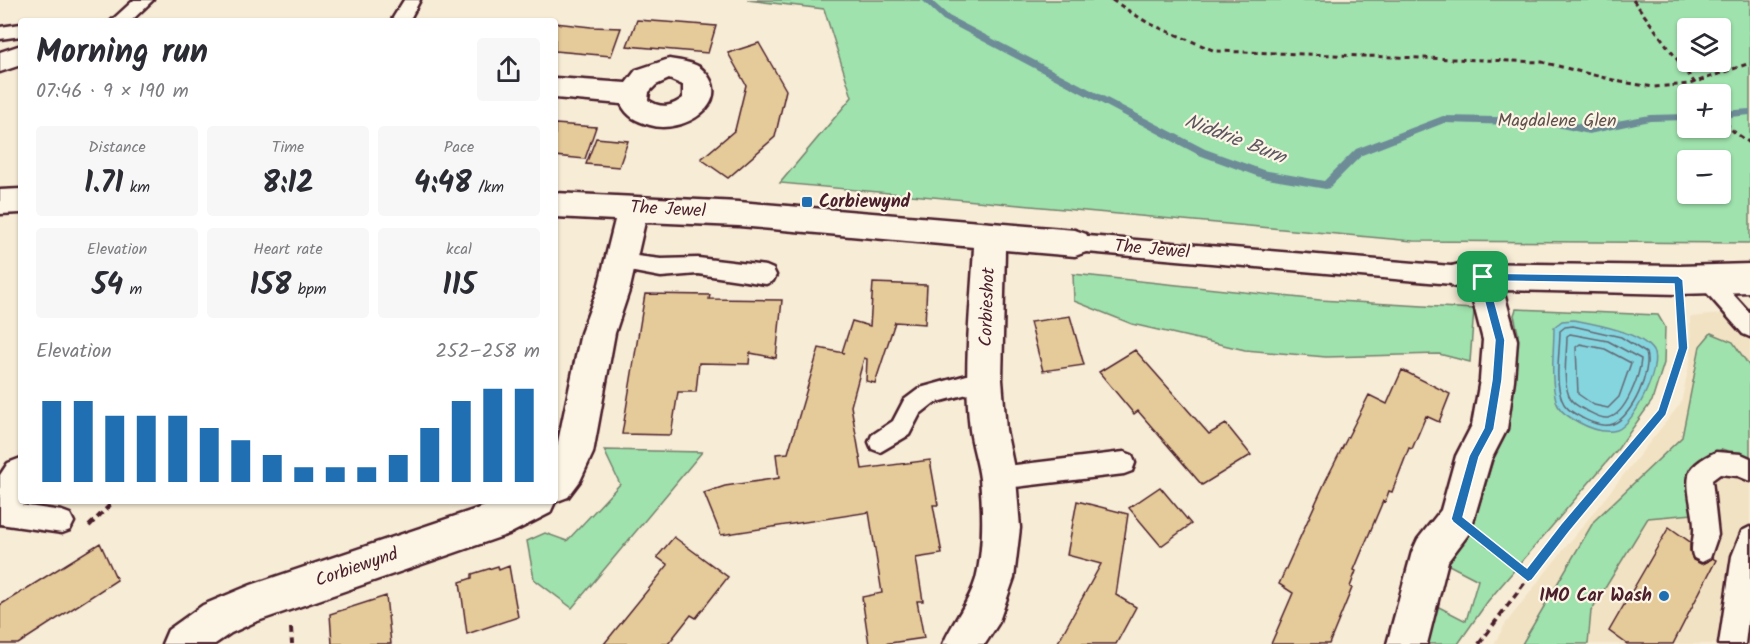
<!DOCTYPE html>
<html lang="en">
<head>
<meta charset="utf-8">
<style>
  body { margin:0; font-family:Kalam,sans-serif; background:#f7f7f7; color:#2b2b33; height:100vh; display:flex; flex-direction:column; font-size:22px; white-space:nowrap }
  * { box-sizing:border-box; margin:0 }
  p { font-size:20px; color:#7c7c81 }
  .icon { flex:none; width:33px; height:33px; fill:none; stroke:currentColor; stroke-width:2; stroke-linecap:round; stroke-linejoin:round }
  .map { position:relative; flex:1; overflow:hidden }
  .side { position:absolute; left:18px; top:18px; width:540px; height:486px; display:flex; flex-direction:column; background:#fff; border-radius:6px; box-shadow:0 2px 4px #0004 }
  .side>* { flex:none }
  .controls { position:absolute; left:1677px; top:18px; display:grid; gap:12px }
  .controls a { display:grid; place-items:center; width:54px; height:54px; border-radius:6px; background:#fff; box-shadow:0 2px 4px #0004; font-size:30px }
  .pin { position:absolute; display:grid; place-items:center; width:51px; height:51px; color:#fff; margin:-26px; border-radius:12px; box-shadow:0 3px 9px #0006 }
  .round { display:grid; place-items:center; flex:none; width:63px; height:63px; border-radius:6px; background:#f7f7f7 }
  .head { display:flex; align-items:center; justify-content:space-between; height:102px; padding:0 18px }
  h1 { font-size:33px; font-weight:800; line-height:45px }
  .metrics { display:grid; grid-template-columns:repeat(3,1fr); gap:9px; height:102px; padding:6px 18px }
  .metrics div { display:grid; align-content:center; border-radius:6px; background:#f7f7f7; text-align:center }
  .metrics b { font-size:30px; font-weight:800 }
  .metrics small { font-size:16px; font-weight:400 }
  .metrics p { font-size:16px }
  .chart { height:168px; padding:12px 18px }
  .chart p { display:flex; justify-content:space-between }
  .chart svg { width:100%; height:108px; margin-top:6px; stroke:#1f6fb2; stroke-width:6 }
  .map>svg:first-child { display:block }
  .built { fill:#f2e2c4 }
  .green { fill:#9fe2ad; stroke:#74806c; stroke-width:1.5; fill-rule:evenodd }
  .water { fill:#85d5df; stroke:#6d8c97; stroke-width:1.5 }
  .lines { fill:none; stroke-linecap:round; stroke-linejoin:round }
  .shore { stroke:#626873; stroke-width:1.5 }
  .stream { fill:#6d8c97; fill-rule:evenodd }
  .building { fill:#e5ca9a; stroke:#4a1f2b; stroke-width:1.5 }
  .lane-casing { stroke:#4a1f2b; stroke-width:5 }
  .street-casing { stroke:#4a1f2b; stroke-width:5 }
  .path-far1 { stroke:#4a1f2b; stroke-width:3; stroke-dasharray:5 4; stroke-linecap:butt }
  .path { stroke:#4a1f2b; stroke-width:4; stroke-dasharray:7 4.5; stroke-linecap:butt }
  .lane { fill:#fcf5e5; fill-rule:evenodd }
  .street { fill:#fcf5e5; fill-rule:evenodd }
  .route { fill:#1f6fb2; stroke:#fff; stroke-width:1.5; fill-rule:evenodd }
  .poi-dot { fill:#1f6fb2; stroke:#fcf5e5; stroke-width:2 }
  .labels { text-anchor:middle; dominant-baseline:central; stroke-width:4.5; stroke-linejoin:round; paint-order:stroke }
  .park-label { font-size:18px; fill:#5f504c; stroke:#fcf5e5 }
  .poi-label { font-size:18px; font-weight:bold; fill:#4a1f2b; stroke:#fcf5e5; text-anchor:start }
  .street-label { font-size:18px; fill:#4a1f2b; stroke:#fcf5e5 }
  .water-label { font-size:20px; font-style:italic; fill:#5c5661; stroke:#fcf5e5 }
</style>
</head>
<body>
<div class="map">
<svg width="1750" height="644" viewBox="0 0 1750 644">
  <rect width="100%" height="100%" fill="#f7ecd6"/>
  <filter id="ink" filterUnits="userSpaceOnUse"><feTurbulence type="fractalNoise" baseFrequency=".0167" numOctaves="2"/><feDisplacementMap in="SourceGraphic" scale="12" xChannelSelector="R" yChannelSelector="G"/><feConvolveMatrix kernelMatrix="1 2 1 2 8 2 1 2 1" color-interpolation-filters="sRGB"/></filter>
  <g filter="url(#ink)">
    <!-- built -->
    <path class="built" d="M1750 311V644H1494L1506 623 1545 573 1681 403 1691 356 1690 317Z"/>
    <!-- green -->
    <path class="green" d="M747 0H1750V243L1413 241 780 183 852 97 824 9ZM1688 28H1720V62H1688ZM1688 94H1720V128H1688ZM1688 160H1720V194H1688Z
      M1073 274 1320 300 1474 309 1470 362 1439 354 1326 357 1245 350 1132 324 1074 301Z
      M1516 309 1658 315 1665 327 1664 363 1652 401 1617 450 1488 601 1458 644H1426L1433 604 1466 621 1478 580 1445 563 1472 529 1512 399 1518 333 1514 315Z
      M1711 333 1733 342 1750 367V459L1722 449 1692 466 1693 514 1648 518 1591 611 1588 644H1522L1594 521 1682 437 1700 346Z
      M604 450 702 452 572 608 534 579 527 541 545 533 567 541 620 484Z"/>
    <!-- water -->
    <path class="water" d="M1574 320C1595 324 1641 332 1653 351 1662 367 1634 424 1617 430 1604 434 1589 428 1578 422 1569 417 1558 411 1556 400 1550 377 1554 351 1554 327L1562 321Z"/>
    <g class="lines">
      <!-- shore -->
      <path class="shore" d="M1573 326 1621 337 1646 353C1652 371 1632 417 1613 424 1603 428 1591 422 1582 418 1574 413 1565 409 1562 400 1554 380 1560 352 1560 331L1565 327Z
        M1570 334 1608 341 1641 359C1640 374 1626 415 1608 418 1601 419 1593 414 1587 411 1580 407 1572 404 1569 396 1562 378 1567 355 1567 336Z
        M1580 344 1605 349 1631 363 1619 397 1608 408 1594 405 1578 394 1576 347Z"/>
      <!-- stream -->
      <path class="stream" d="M922 0H931L949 16 1205 149 1263 170 1324 181 1356 149 1443 116 1552 118 1589 126 1650 115 1688 114V120L1650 121 1589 134 1552 126 1444 123 1362 155 1329 188 1326 189 1262 178 1199 155 943 20Z
        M1750 109V115L1720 118V111Z"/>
    </g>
    <!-- building -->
    <path class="building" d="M637 20 680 23 716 26 708 53 627 46Z
      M555 23 591 27 621 28 611 56 555 51Z
      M759 43 786 90 775 137 728 178 701 159 735 130 746 85 728 53Z
      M555 124 596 127 585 159 555 156Z
      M596 138 628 141 619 167 586 164Z
      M873 283 927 285 925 324 895 322 875 383 866 381 867 359 864 358 851 406 862 469 930 460 938 505H933L942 554 916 558 923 601H917L924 638 883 644H869L862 597 882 593 869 512 721 535 704 493 725 486 779 478 776 454 788 453 819 348 844 353 842 352 852 321 870 326Z
      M645 294 710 295 709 299 782 300 776 358 750 353 749 364 699 363 696 392H678L671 435 622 434Z
      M1070 316 1084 365 1043 371 1030 322Z
      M1135 350 1209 434 1226 424 1251 455 1202 485 1138 411 1134 414 1099 372Z
      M1402 370 1450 394 1439 422 1426 416 1412 449 1409 448 1392 492 1389 491 1385 502 1383 501 1354 570 1356 571 1350 587 1352 588 1329 644H1271L1293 593 1279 584 1326 480 1369 395 1387 404Z
      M1160 487 1191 524 1161 546 1129 508Z
      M1077 501 1128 514 1116 595 1136 607 1116 644H1057L1101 564 1067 555Z
      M1669 527 1690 542V551L1693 560 1701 564 1712 558 1716 560 1673 644H1627L1609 631Z
      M674 537 728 577 696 618 691 615 668 644H604L668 565 657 557Z
      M100 543 117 580 18 644H0V605Z
      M498 566 499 570 509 566 518 617 467 634 460 582 472 578V574Z
      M386 596 391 644H332L330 614Z"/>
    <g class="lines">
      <!-- lane casing -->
      <g class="lane-casing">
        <path id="lane" d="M134 0H153L131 21H111Z
          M404 0H420L409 21H391Z
          M21 24V36L0 39V27Z
          M1075 235 1463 267 1470 270 1473 276 1470 282 1463 285 1075 251 1068 249 1065 243 1068 237Z
          M620 254 661 259 698 258 766 266 773 269 776 275 773 281 766 284 698 274 661 277 613 268 610 262 613 256Z
          M1706 269 1713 272 1750 313V337L1743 334 1699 284 1696 278 1699 272Z
          M985 370 993 373 996 380 993 387 934 403 920 414 909 435 880 452 872 449 869 442 872 435 893 421 904 400 920 388Z
          M1124 452 1132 455 1135 463 1132 471 1124 474 998 489 990 486 986 478 990 470 998 467Z
          M1716 452 1741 454 1750 458V481L1738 476 1720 474 1712 480 1718 535 1710 558 1702 562 1694 558C1689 548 1695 539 1694 527 1694 512 1686 490 1689 476 1690 465 1707 456 1716 452Z
          M0 502 62 511 70 514 74 522 70 530 62 533 0 524Z
          M1750 527V602L1745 644H1719L1732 556 1742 531Z"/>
      </g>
      <!-- street casing -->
      <g class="street-casing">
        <path id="street" d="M21 45V65L0 72V52Z
          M669 59C680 61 696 62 704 71 735 104 681 135 650 125 636 121 628 117 621 104L555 98V78L626 83 636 70ZM669 79 683 85V98C671 107 661 109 648 100L649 92 656 85Z
          M21 189V213L0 214V190Z
          M555 193 739 202 1075 230 1086 234 1091 243 1086 252 1075 256 1005 250 1002 380 1006 430 1016 478 1020 528 1014 578 998 624 985 644H943C953 621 969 603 976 579 984 547 983 511 980 479 978 462 972 446 970 430 963 370 971 307 974 247L739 226 645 222 630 288 615 333 593 453 580 481 568 497 555 502 550 513 509 534 255 622 231 633 215 644H162L168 630 203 605 251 585 500 501H555V456L581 333 598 288 615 220 555 217Z
          M1463 263 1679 266 1750 264V292L1679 294 1503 290 1517 340 1514 380 1507 429 1491 460 1470 532 1448 561 1427 644H1387L1412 552 1418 539 1441 510 1456 456 1472 425 1480 380 1483 340 1470 290 1452 286 1447 276 1452 266Z
          M21 458V501H25L13 519 0 524V475L8 463Z"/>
      </g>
      <!-- path-far1 -->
      <path class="path-far1" d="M1112 0 1148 23 1215 51 1542 62 1621 82 1654 87 1690 84 1750 63
        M1633 0 1703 94
        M1720 116 1733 131 1750 143"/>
      <!-- path -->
      <path class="path" d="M89 526 114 501
        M1484 541 1528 576
        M291 628 292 644
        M1479 644 1565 528 1662 412 1683 348 1681 311"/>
      <!-- lane -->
      <use href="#lane" class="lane"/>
      <!-- street -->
      <use href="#street" class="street"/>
    </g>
  </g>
  <!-- route -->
  <path class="route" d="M1483 273 1678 276 1683 280 1688 348 1666 415 1569 532 1532 580 1528 582 1453 522 1451 519 1469 456 1484 428 1492 380 1495 340 1478 277ZM1489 281 1674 284 1678 348 1658 410 1561 524 1527 568 1463 517 1479 457 1494 429 1502 380 1505 340Z"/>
  <!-- markers -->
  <g class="poi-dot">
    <rect x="801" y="196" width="12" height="12" rx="3"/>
    <circle cx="1664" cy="596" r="6"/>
  </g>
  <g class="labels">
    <!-- park labels -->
    <g class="park-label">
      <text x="1557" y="121">Magdalene Glen</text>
    </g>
    <!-- poi labels -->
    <g class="poi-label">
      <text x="819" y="202">Corbiewynd</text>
      <text x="1652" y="596" text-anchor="end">IMO Car Wash</text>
    </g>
    <!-- street labels -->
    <g class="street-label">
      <text transform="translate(668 210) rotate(3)">The Jewel</text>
      <text transform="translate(1152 250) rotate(5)">The Jewel</text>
      <text transform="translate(988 307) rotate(-88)">Corbieshot</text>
      <text transform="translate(357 568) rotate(-19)">Corbiewynd</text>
    </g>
    <!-- water labels -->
    <g class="water-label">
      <text transform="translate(1235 140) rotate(21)">Niddrie Burn</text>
    </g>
  </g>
</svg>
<div class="controls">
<a><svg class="icon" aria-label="layers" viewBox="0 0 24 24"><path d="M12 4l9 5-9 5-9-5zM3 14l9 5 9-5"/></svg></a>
<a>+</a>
<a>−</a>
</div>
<div class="pin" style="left:1483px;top:277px;background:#1e9e55"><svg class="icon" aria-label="arrive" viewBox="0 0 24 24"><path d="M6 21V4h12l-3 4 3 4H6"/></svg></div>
<section class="side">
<div class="head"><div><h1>Morning run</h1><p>07:46 · 9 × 190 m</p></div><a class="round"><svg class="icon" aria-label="share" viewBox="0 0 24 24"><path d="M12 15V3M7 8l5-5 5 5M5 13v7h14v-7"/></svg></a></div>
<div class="metrics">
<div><p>Distance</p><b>1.71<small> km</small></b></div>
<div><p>Time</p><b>8:12</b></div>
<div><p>Pace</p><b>4:48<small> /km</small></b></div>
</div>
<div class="metrics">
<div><p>Elevation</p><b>54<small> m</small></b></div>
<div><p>Heart rate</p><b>158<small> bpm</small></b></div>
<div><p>kcal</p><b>115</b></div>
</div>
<div class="chart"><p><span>Elevation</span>252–258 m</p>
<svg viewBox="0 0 160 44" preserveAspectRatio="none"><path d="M5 44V11M15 44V11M25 44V17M35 44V17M45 44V17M55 44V22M65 44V27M75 44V33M85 44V38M95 44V38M105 44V38M115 44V33M125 44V22M135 44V11M145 44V6M155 44V6"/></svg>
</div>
</section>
</div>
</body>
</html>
